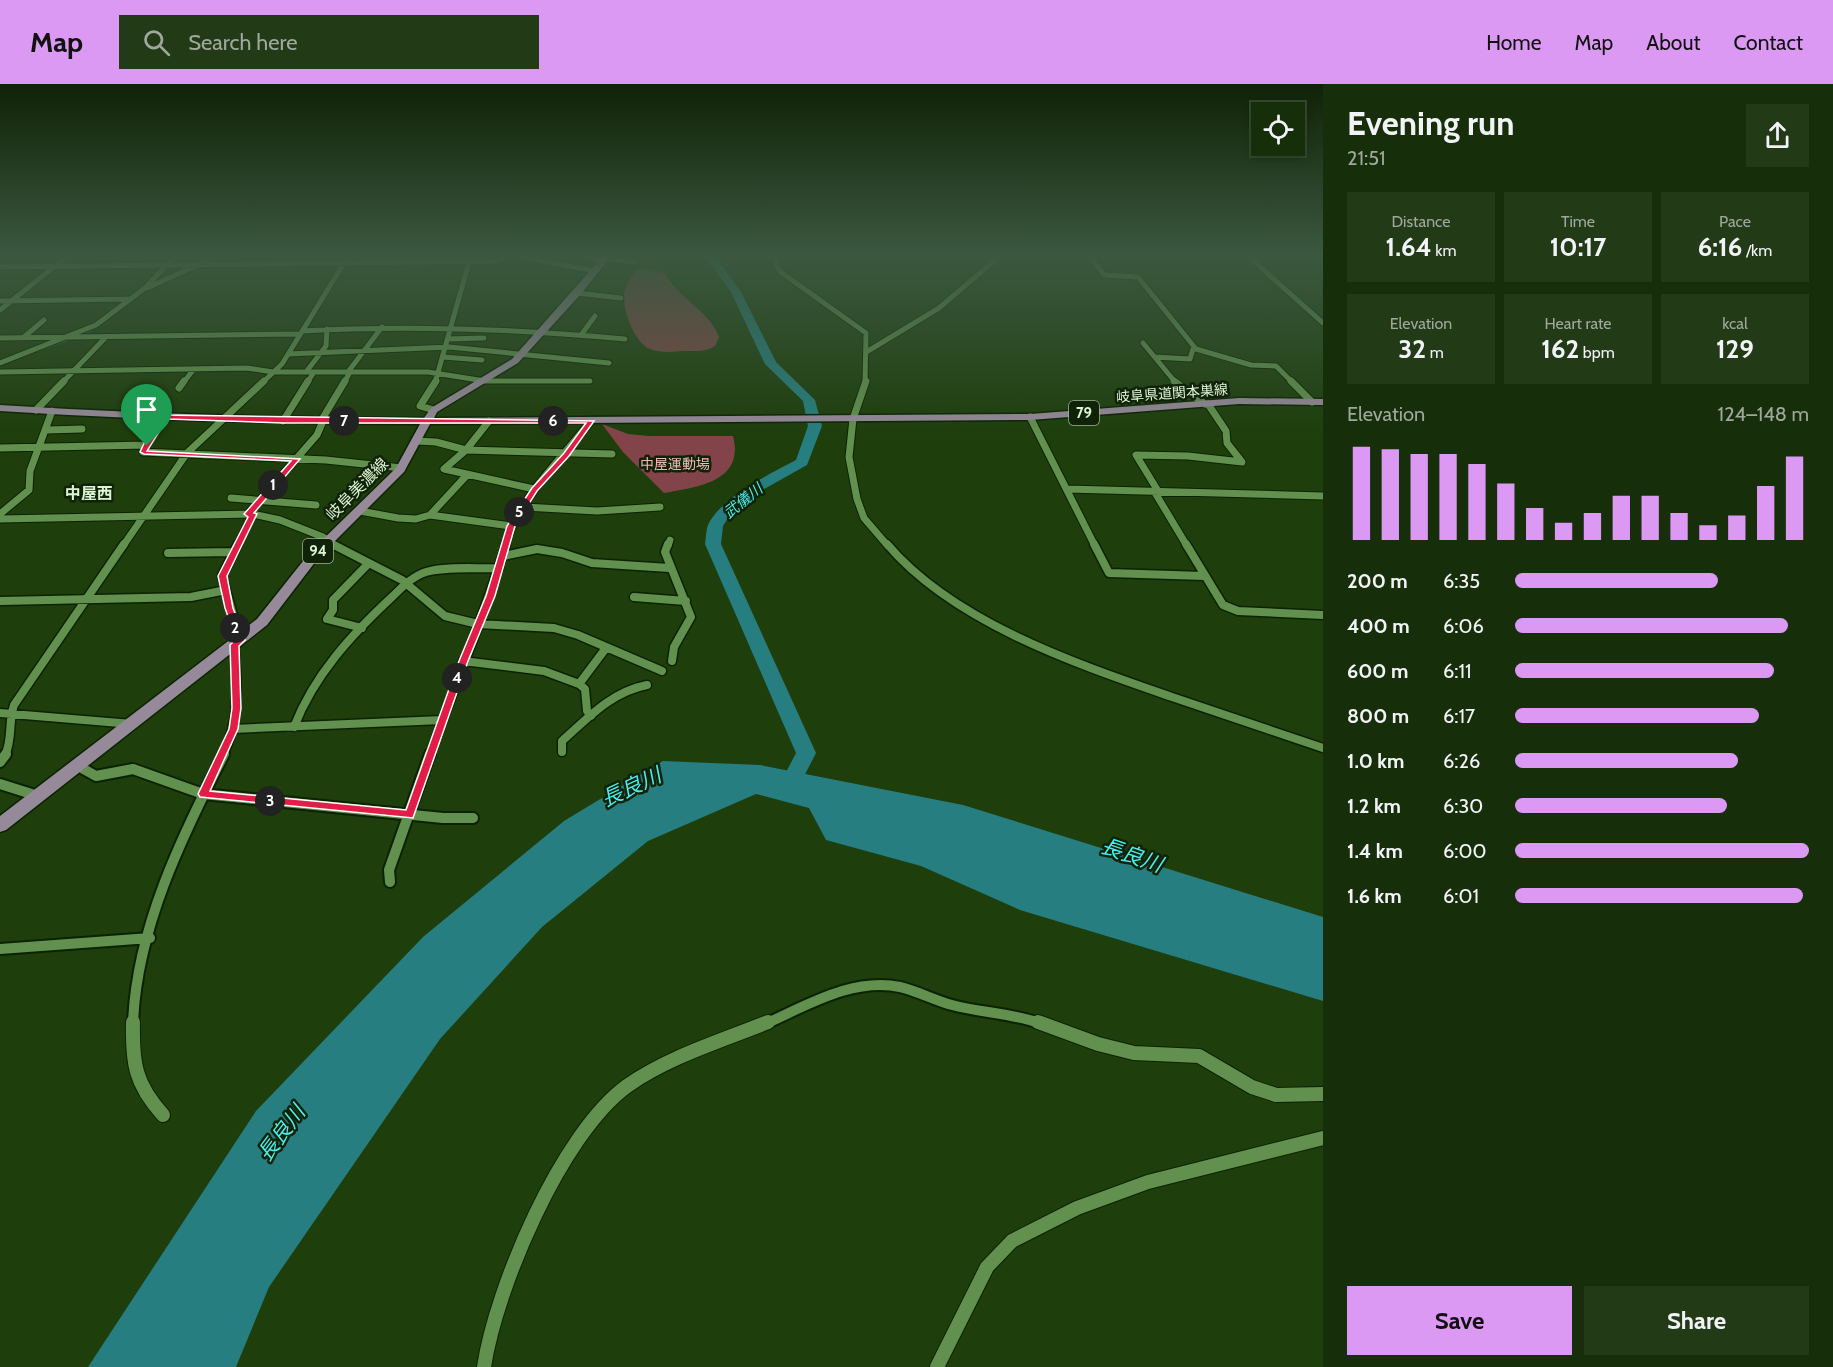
<!DOCTYPE html>
<html lang="en">
<head>
<meta charset="utf-8">
<style>
  body { margin:0; font-family:Cabin,"Noto Sans JP",sans-serif; background:#233a17; color:#f1f3f6; height:100vh; display:flex; flex-direction:column; font-size:22px; white-space:nowrap }
  * { box-sizing:border-box; margin:0 }
  p { font-size:20px; color:#9ea89c }
  .icon { flex:none; width:33px; height:33px; fill:none; stroke:currentColor; stroke-width:2; stroke-linecap:round; stroke-linejoin:round }
  .map { position:relative; flex:1; overflow:hidden }
  .sheet { display:flex; flex-direction:column; background:#162e09; width:510px }
  .sheet>* { flex:none }
  .buttons { position:absolute; left:1251px; top:18px; display:grid; gap:12px }
  .buttons a { display:grid; place-items:center; width:54px; height:54px; border-radius:0px; background:#162e09; box-shadow:0 3px 9px #0003,0 0 0 2px #354a2a; font-size:30px }
  .pin { position:absolute; display:grid; place-items:center; width:51px; height:51px; color:#fff; margin:-62px -26px; border-radius:50% 50% 50% 0; rotate:-45deg; box-shadow:0 0 6px #0007 }
  .pin .icon { rotate:45deg }
  .km { position:absolute; width:30px; height:30px; margin:-15px; border-radius:50%; background:#222; color:#fff; font-size:16px; line-height:30px; text-align:center }
  .round { display:grid; place-items:center; flex:none; width:63px; height:63px; border-radius:0px; background:#233a17 }
  .summary { display:flex; align-items:center; justify-content:space-between; height:102px; padding:0 24px }
  h1 { font-size:33px; font-weight:700; line-height:45px }
  .figures { display:grid; grid-template-columns:repeat(3,1fr); gap:9px; height:102px; padding:6px 24px }
  .figures div { display:grid; align-content:center; border-radius:0px; background:#233a17; text-align:center }
  .figures b { font-size:26px; font-weight:700 }
  .figures small { font-size:16px; font-weight:400 }
  .figures p { font-size:16px }
  .chart { height:168px; padding:12px 24px }
  .chart p { display:flex; justify-content:space-between }
  .chart svg { width:100%; height:108px; margin-top:6px; stroke:#dc99f4; stroke-width:6 }
  .button { display:flex; gap:12px; margin-top:auto; padding:12px 24px }
  .button a { flex:1; height:69px; border-radius:0px; background:#dc99f4; color:#111; font-size:24px; font-weight:700; line-height:69px; text-align:center }
  .button a+a { background:#233a17; color:#f1f3f6 }
  ul { padding:0 24px; list-style:none; font-size:20px }
  li { display:grid; grid-template-columns:96px 72px 1fr; align-items:center; height:45px }
  li i { height:15px; border-radius:8px; background:#dc99f4 }
  header { display:flex; align-items:center; gap:36px; box-sizing:border-box; height:84px; padding:0 30px; background:#dc99f4; color:#111 }
  header strong { font-size:28px }
  nav { display:flex; gap:33px; margin-inline-start:auto; font-size:21px }
  .search { width:420px; height:54px; background:#233a17; display:flex; align-items:center; gap:15px; box-sizing:border-box; padding:0 21px; border-radius:0px; color:#9ea89c; font-size:22px }
  main { display:flex; flex:1; min-height:0 }
  .map>svg:first-child { display:block }
  .green { fill:#834449 }
  .water { fill:#277e80 }
  .lines { fill:none; stroke-linecap:round; stroke-linejoin:round }
  .stream { stroke:#277e80; stroke-width:1.5 }
  .river { fill:#277e80; fill-rule:evenodd }
  .minor-far4-casing { stroke:#0c2302; stroke-width:7 }
  .minor-far3-casing { stroke:#0c2302; stroke-width:9 }
  .minor-far2-casing { stroke:#0c2302; stroke-width:11 }
  .minor-far1-casing { stroke:#0c2302; stroke-width:14 }
  .minor-casing { stroke:#0c2302; stroke-width:16 }
  .primary-casing { stroke:#0c2302; stroke-width:3 }
  .minor-far4 { stroke:#62904e; stroke-width:5 }
  .minor-far3 { stroke:#62904e; stroke-width:7 }
  .minor-far2 { stroke:#62904e; stroke-width:8 }
  .minor-far1 { stroke:#62904e; stroke-width:10 }
  .minor { stroke:#62904e; stroke-width:14 }
  .primary { fill:#968999; fill-rule:evenodd }
  .route { fill:#e11d48; stroke:#fff; stroke-width:1.5; fill-rule:evenodd }
  .labels { text-anchor:middle; dominant-baseline:central; stroke-width:5; stroke-linejoin:round; paint-order:stroke }
  .far-street-label { font-size:14px; fill:#dbf4d1; stroke:#102207 }
  .far-park-label { font-size:14px; fill:#f1b8ba; stroke:#102207 }
  .shield { fill:#102207; stroke:#9eb594; stroke-width:1.5 }
  .shield-label { font-size:15px; font-weight:bold; fill:#dbf4d1 }
  .far-water-label { font-size:15px; font-style:italic; fill:#4aedf0; stroke:#102207 }
  .street-label { font-size:16px; fill:#dbf4d1; stroke:#102207 }
  .far-quarter-label { font-size:16px; font-weight:bold; fill:#dbf4d1; stroke:#102207 }
  .near-water-label { font-size:21px; font-style:italic; fill:#4aedf0; stroke:#102207 }
</style>
</head>
<body>
<header>
<strong>Map</strong>
<div class="search"><svg class="icon" aria-label="search" viewBox="0 0 24 24"><circle cx="10" cy="10" r="6"/><path d="M15 15l6 6"/></svg>Search here</div>
<nav><a>Home</a><a>Map</a><a>About</a><a>Contact</a></nav>
</header>
<main>
<div class="map">
<svg width="1323" height="1283" viewBox="0 0 1323 1283">
  <rect width="100%" height="100%" fill="#1e3e0c"/>
  <!-- green -->
  <path class="green" d="M647 185 665 189C678 215 709 226 719 253L715 262C706 268 694 267 683 267 673 268 660 269 650 265 634 258 623 227 624 211 625 202 631 193 636 186Z
    M602 340 628 350 649 352H733C745 398 697 403 664 409L623 368Z"/>
  <!-- water -->
  <path class="water" d="M663 677 760 681 963 721 1323 833V917L1020 826 921 782 826 756 809 724 756 710 648 757 542 843 440 955 269 1203 236 1283H88L256 1027 423 853 564 737Z"/>
  <g class="lines">
    <!-- stream -->
    <path class="stream" d="M79 252 95 244
      M37 267 70 255"/>
    <!-- river -->
    <path class="river" d="M704 171H714L741 208 776 278 815 316 822 342 807 381 759 408 728 434 723 442 721 460 816 669 799 702 792 704 785 702 782 696 796 669 705 460C706 454 706 446 708 441 721 413 770 390 796 376L808 342 803 317 765 280 731 208Z"/>
    <!-- minor-far4 casing -->
    <g class="minor-far4-casing">
      <path id="minor-far4" d="M574 171 603 177
        M777 171 776 182 782 189 866 249 865 299
        M1089 171 1104 191 1138 193 1196 265 1251 281 1276 282 1293 299
        M1247 171 1323 239
        M604 175 635 178
        M0 183 496 177 510 171 595 187
        M147 204 219 171
        M577 209 621 214
        M0 217 131 215
        M0 226 69 171
        M302 247C410 241 517 245 625 255
        M581 251 595 232
        M24 253 44 236
        M0 254 300 250
        M447 255 484 254
        M1143 259 1176 299
        M868 267 939 224 1001 171
        M288 270 449 263 609 279
        M443 273 482 276
        M1155 273 1190 275 1193 265H1196
        M0 279 96 241 145 204 176 171
        M0 288 247 284 273 288H428L485 297H590
        M306 288 326 262 327 245
        M348 288 382 243
        M62 299 106 253
        M183 299 194 285
        M262 299 282 280 349 171
        M307 299 314 288
        M344 299 350 288
        M435 299 471 171"/>
    </g>
    <!-- minor-far3 casing -->
    <g class="minor-far3-casing">
      <path id="minor-far3" d="M866 297 853 335 849 373 857 415 864 434 888 462
        M1174 297 1205 320
        M1291 297 1312 318
        M179 304 184 297
        M36 326 64 297
        M434 326 420 322 436 297
        M1030 333 1095 462
        M283 337 308 297
        M321 337 345 297
        M47 346 82 345
        M417 357 436 358 466 366 444 385 534 405
        M147 361 152 349 164 336H156V333
        M0 364 147 361 143 368 326 376 402 384
        M466 366 612 370
        M466 366 489 337
        M1067 405 1323 412
        M1154 407 1187 462
        M1158 407 1136 371 1188 372 1242 378 1227 359 1226 347 1208 320
        M231 414 316 421
        M524 423 597 427 660 423
        M360 427 398 434 416 435 430 431 511 442
        M0 430 29 406 30 387 52 327
        M248 430 317 351 323 337
        M430 431 467 391
        M0 435 253 430 280 436 323 453 335 462
        M123 462 187 369 264 297
        M237 462 253 430
        M505 462C520 412 560 377 591 337
        M668 462 670 456"/>
    </g>
    <!-- minor-far2 casing -->
    <g class="minor-far2-casing">
      <path id="minor-far2" d="M238 460 222 492 240 556
        M332 460 402 496 445 532 478 540 554 544 578 551 662 587
        M668 460 665 468 691 533 674 563 672 577
        M887 460C954 539 1077 580 1172 613 1223 630 1273 647 1323 664
        M1094 460 1109 489 1204 492
        M1186 460 1223 521 1238 527 1323 531
        M168 469 234 468
        M503 472 537 465 562 469 592 479 669 484
        M634 513 686 517
        M0 517 191 513 226 506
        M362 544 327 535 333 526V516L368 480
        M463 577 544 587 579 600 606 564
        M579 600 585 605 587 627 591 632
        M0 629 132 640
        M294 643C314 591 352 550 393 512 402 503 413 492 426 488 445 482 478 485 499 484
        M233 645 442 636
        M562 668V657C588 634 611 608 647 601
        M5 671C13 655 8 638 14 621L124 460
        M223 671C240 636 238 599 234 561
        M430 671C455 601 484 532 506 460"/>
    </g>
    <!-- minor-far1 casing -->
    <g class="minor-far1-casing">
      <path id="minor-far1" d="M0 678 6 670
        M78 682 96 692 133 685 203 710 443 734H473
        M0 700 38 712
        M390 798 389 786 430 670
        M0 865 150 854
        M133 940C136 846 182 752 224 670
        M765 940C806 922 853 893 900 903 917 907 934 916 952 921 982 929 1012 929 1042 940"/>
    </g>
    <!-- minor casing -->
    <g class="minor-casing">
      <path id="minor" d="M133 938C132 979 135 1000 163 1031
        M1038 938 1098 960 1134 969 1199 972 1252 1003 1276 1011 1323 1010
        M484 1283C496 1204 561 1050 627 1002 668 973 721 957 768 938
        M937 1283 987 1183 1012 1157 1077 1124 1148 1098 1323 1054"/>
    </g>
    <!-- primary casing -->
    <g class="primary-casing">
      <path id="primary" d="M604 171H612L580 211 518 279 437 328 434 334 1030 330 1239 314 1323 315V321L1239 320 1030 336 430 340 404 388 319 473 267 541 6 746 0 748V732L257 535 311 467 396 384 420 340C280 340 140 336 0 327V321C141 330 282 334 424 334L431 324 512 275Z"/>
    </g>
    <!-- minor-far4 -->
    <use href="#minor-far4" class="minor-far4"/>
    <!-- minor-far3 -->
    <use href="#minor-far3" class="minor-far3"/>
    <!-- minor-far2 -->
    <use href="#minor-far2" class="minor-far2"/>
    <!-- minor-far1 -->
    <use href="#minor-far1" class="minor-far1"/>
    <!-- minor -->
    <use href="#minor" class="minor"/>
    <!-- primary -->
    <use href="#primary" class="primary"/>
  </g>
  <!-- sky -->
  <linearGradient id="sky" x2="0" y2="1"><stop stop-color="#102207"/><stop offset="0.49" stop-color="#3b5840"/><stop offset="1" stop-color="#3b5840" stop-opacity="0"/></linearGradient>
  <rect width="1323" height="350" fill="url(#sky)"/>
  <!-- route -->
  <path class="route" d="M156 331 594 337 569 372 537 407 515 442 495 512 468 577 413 734 200 713 198 710 229 645 232 624 230 561 236 555 225 524 218 492 248 433 244 430 291 377 144 370 140 368 149 349 159 338 153 336ZM167 335 283 339H586L564 369 532 404 507 442 486 512 459 577 406 726 210 707 238 645 241 624 239 562 245 556 233 524 227 492 257 430 254 429 300 375 147 367Z"/>
  <g class="labels">
    <!-- far-street labels -->
    <g class="far-street-label">
      <text transform="translate(1172 309) rotate(-4)">岐阜県道関本巣線</text>
    </g>
    <!-- far-park labels -->
    <g class="far-park-label">
      <text x="675" y="380">中屋運動場</text>
    </g>
    <!-- shield labels -->
    <g class="shield">
      <rect x="1069" y="317" width="30" height="24" rx="4.5"/>
      <rect x="303" y="455" width="30" height="24" rx="4.5"/>
    </g>
    <g class="shield-label">
      <text x="1084" y="329">79</text>
      <text x="318" y="467">94</text>
    </g>
    <!-- far-water labels -->
    <g class="far-water-label">
      <text transform="translate(743 417) rotate(-39)">武儀川</text>
    </g>
    <!-- street labels -->
    <g class="street-label">
      <text transform="translate(357 405) rotate(-45)">岐阜美濃線</text>
    </g>
    <!-- far-quarter labels -->
    <g class="far-quarter-label">
      <text x="89" y="409">中屋西</text>
    </g>
    <!-- near-water labels -->
    <g class="near-water-label">
      <text transform="translate(631 703) rotate(-25)">長良川</text>
      <text transform="translate(1132 771) rotate(19)">長良川</text>
      <text transform="translate(281 1049) rotate(-53)">長良川</text>
    </g>
  </g>
</svg>
<div class="buttons">
<a><svg class="icon" aria-label="locate" viewBox="0 0 24 24"><circle cx="12" cy="12" r="6"/><path d="M12 2v4M12 18v4M2 12h4M18 12h4"/></svg></a>
</div>
<div class="pin" style="left:147px;top:362px;background:#1e9e55"><svg class="icon" aria-label="arrive" viewBox="0 0 24 24"><path d="M6 21V4h12l-3 4 3 4H6"/></svg></div>
<b class="km" style="left:273px;top:401px">1</b>
<b class="km" style="left:235px;top:544px">2</b>
<b class="km" style="left:270px;top:717px">3</b>
<b class="km" style="left:457px;top:594px">4</b>
<b class="km" style="left:519px;top:428px">5</b>
<b class="km" style="left:553px;top:337px">6</b>
<b class="km" style="left:344px;top:337px">7</b>
</div>
<section class="sheet">
<div class="summary"><div><h1>Evening run</h1><p>21:51</p></div><a class="round"><svg class="icon" aria-label="share" viewBox="0 0 24 24"><path d="M12 15V3M7 8l5-5 5 5M5 13v7h14v-7"/></svg></a></div>
<div class="figures">
<div><p>Distance</p><b>1.64<small> km</small></b></div>
<div><p>Time</p><b>10:17</b></div>
<div><p>Pace</p><b>6:16<small> /km</small></b></div>
</div>
<div class="figures">
<div><p>Elevation</p><b>32<small> m</small></b></div>
<div><p>Heart rate</p><b>162<small> bpm</small></b></div>
<div><p>kcal</p><b>129</b></div>
</div>
<div class="chart"><p><span>Elevation</span>124–148 m</p>
<svg viewBox="0 0 160 44" preserveAspectRatio="none"><path d="M5 44V6M15 44V7M25 44V9M35 44V9M45 44V13M55 44V21M65 44V31M75 44V37M85 44V33M95 44V26M105 44V26M115 44V33M125 44V38M135 44V34M145 44V22M155 44V10"/></svg>
</div>
<ul>
<li><b>200 m</b>6:35<i style="width:69%"></i></li>
<li><b>400 m</b>6:06<i style="width:93%"></i></li>
<li><b>600 m</b>6:11<i style="width:88%"></i></li>
<li><b>800 m</b>6:17<i style="width:83%"></i></li>
<li><b>1.0 km</b>6:26<i style="width:76%"></i></li>
<li><b>1.2 km</b>6:30<i style="width:72%"></i></li>
<li><b>1.4 km</b>6:00<i style="width:100%"></i></li>
<li><b>1.6 km</b>6:01<i style="width:98%"></i></li>
</ul>
<div class="button"><a>Save</a><a>Share</a></div>
</section>
</main>
</body>
</html>
